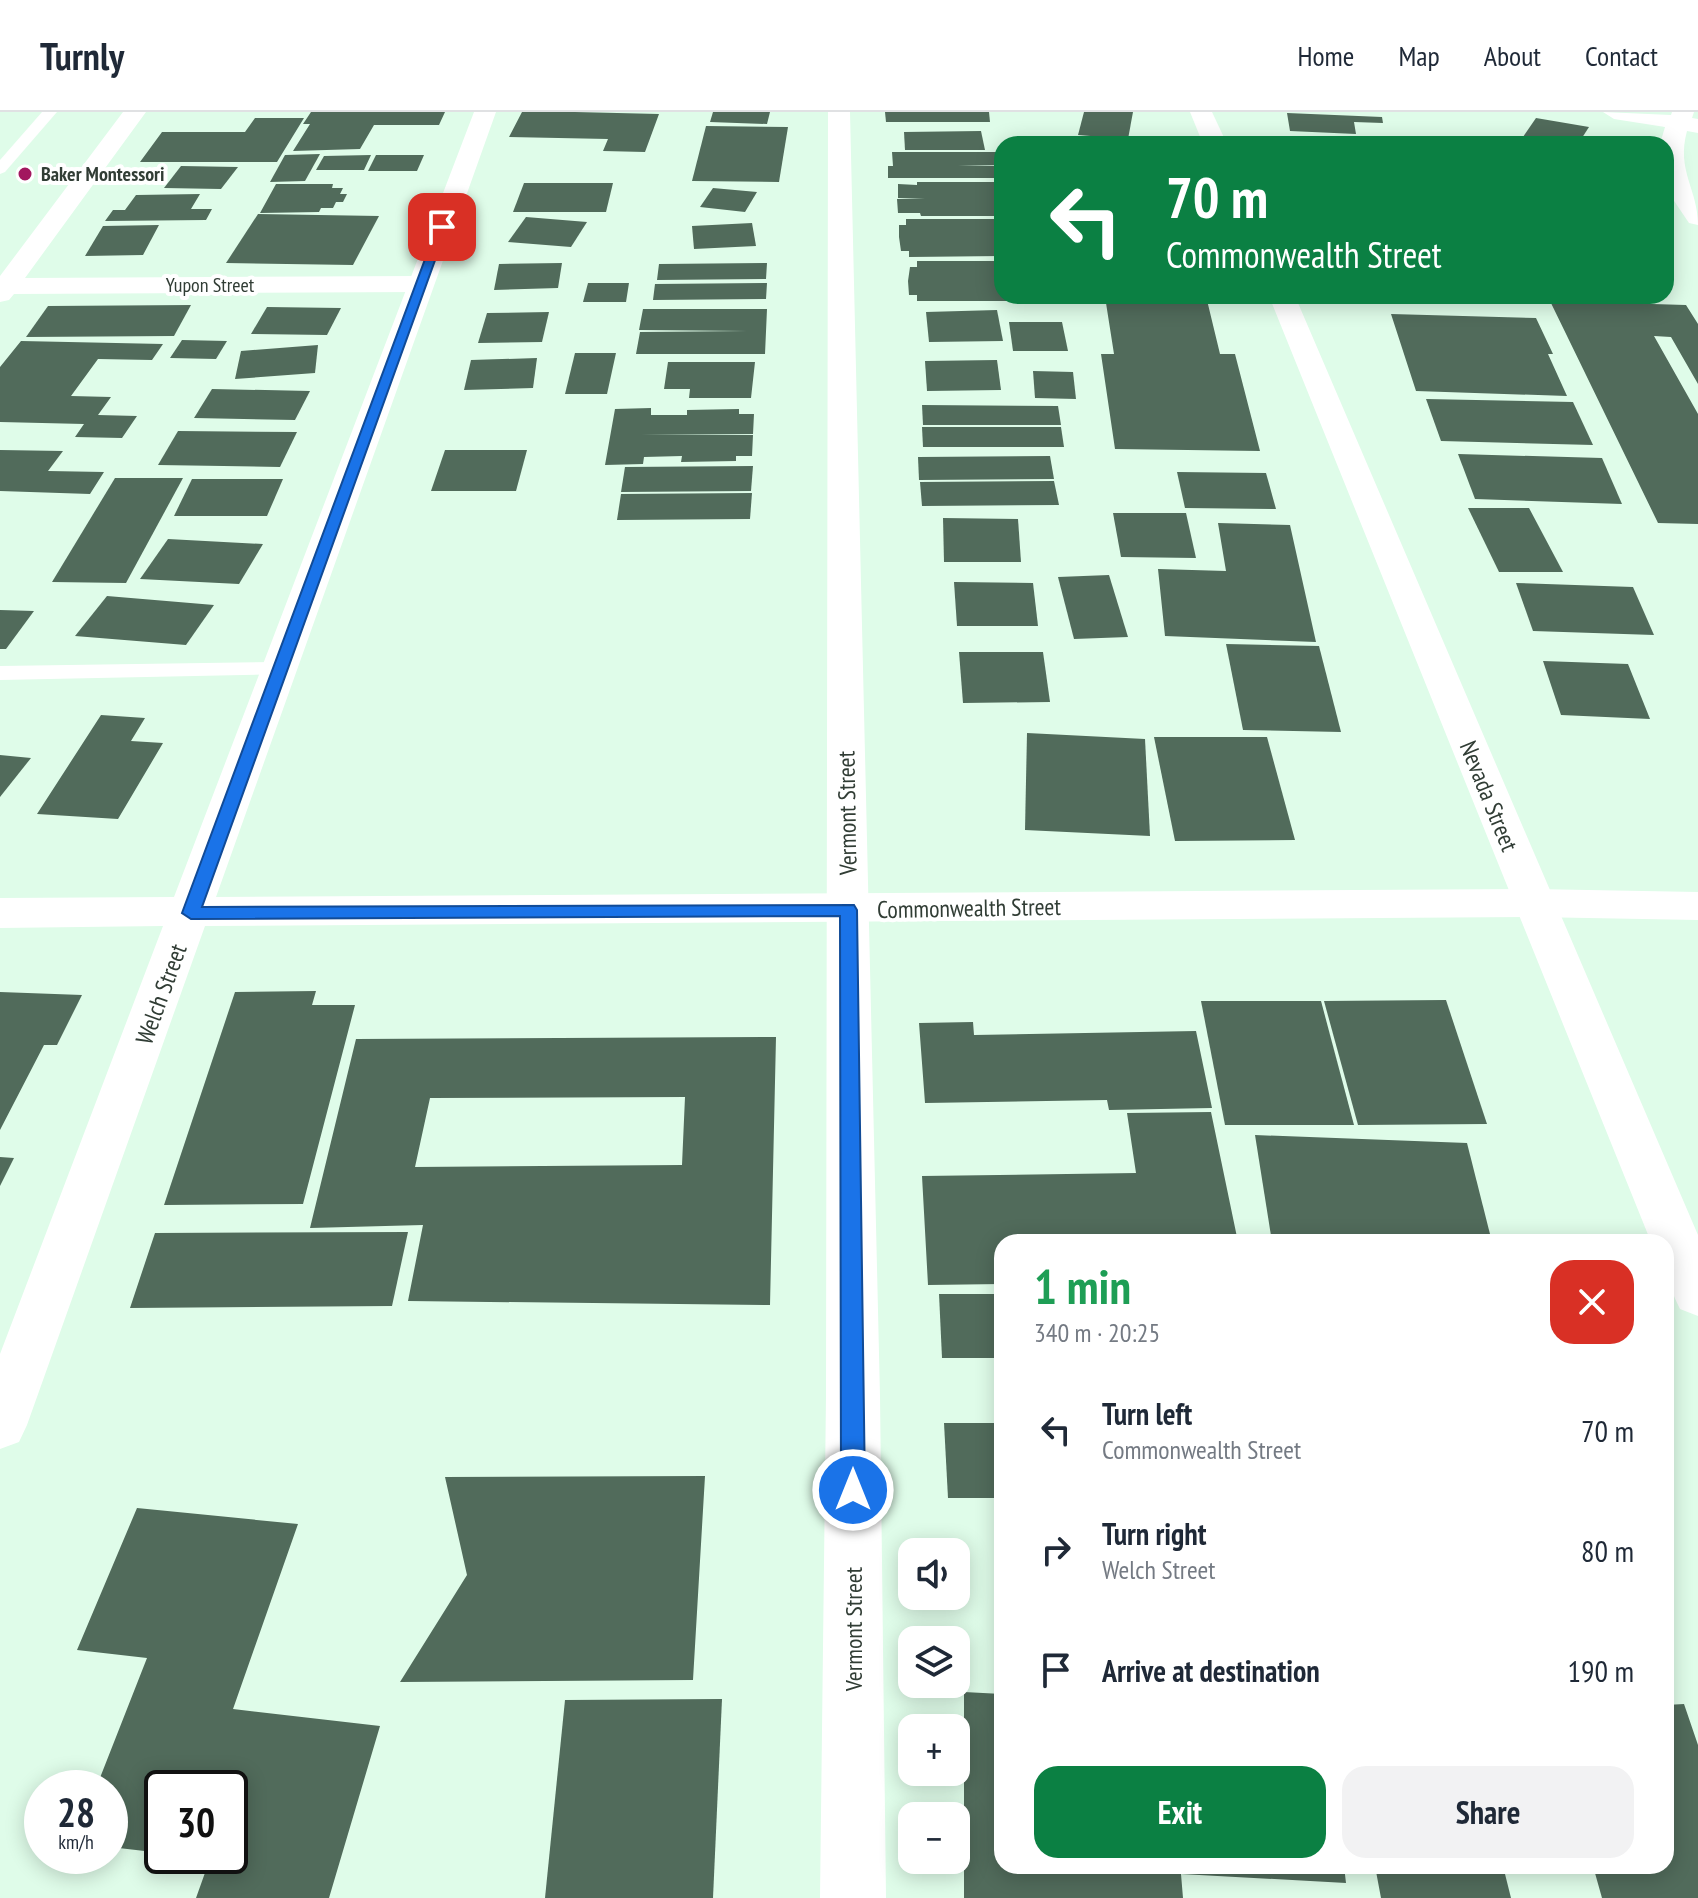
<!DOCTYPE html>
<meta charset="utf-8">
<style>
:root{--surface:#fff;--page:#f2f2f3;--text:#1f2937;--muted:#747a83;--line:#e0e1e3;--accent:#0b8043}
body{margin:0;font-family:"PT Sans Narrow",sans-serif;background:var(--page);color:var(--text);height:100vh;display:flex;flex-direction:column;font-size:30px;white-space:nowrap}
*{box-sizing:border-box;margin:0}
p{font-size:26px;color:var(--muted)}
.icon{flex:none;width:44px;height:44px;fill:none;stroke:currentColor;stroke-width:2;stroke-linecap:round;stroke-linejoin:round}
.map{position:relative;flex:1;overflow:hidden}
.panel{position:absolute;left:994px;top:1122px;width:680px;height:640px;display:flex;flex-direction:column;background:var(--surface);border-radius:24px;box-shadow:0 4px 20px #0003}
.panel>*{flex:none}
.banner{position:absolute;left:994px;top:24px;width:680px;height:168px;border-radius:24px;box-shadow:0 4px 20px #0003;background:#0b8043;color:#fff;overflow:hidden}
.controls{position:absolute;left:898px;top:1426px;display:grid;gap:16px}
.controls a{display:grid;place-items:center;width:72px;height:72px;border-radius:16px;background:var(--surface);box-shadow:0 4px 20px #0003;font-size:40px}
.speed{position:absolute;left:24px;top:1658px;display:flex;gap:16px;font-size:40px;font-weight:700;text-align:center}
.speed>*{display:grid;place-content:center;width:104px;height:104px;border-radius:50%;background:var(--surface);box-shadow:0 4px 20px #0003;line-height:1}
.speed small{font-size:20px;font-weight:400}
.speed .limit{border:4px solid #111;border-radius:12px;background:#fff;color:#111}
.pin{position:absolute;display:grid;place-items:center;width:68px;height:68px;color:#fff;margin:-34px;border-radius:16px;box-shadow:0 4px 12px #0006}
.me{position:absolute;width:88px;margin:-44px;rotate:0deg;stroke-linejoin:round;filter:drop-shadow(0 0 6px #0008)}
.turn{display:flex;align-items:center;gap:28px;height:168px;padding:0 40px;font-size:36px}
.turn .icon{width:104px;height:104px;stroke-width:2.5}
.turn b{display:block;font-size:56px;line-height:68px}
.round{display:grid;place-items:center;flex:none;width:84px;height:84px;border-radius:24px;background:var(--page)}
.summary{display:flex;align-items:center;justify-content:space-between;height:136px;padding:0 40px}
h1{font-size:48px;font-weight:700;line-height:60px;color:#1e9e55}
.cta{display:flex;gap:16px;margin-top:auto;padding:16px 40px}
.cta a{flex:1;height:92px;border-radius:24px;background:var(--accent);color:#fff;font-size:32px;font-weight:700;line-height:92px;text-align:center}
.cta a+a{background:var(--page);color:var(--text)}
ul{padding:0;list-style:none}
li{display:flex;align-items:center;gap:24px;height:120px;padding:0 40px}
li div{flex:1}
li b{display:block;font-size:30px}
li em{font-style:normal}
header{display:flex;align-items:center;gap:48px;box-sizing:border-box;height:112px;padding:0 40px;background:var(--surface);border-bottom:2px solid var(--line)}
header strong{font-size:38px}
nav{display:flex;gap:44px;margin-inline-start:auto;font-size:28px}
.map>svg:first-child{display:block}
</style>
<header>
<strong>Turnly</strong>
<nav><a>Home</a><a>Map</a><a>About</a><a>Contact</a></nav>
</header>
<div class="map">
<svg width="1698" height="1786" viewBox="0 0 1698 1786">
<rect width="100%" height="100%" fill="#dffce9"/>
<!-- building -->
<g fill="#516b5b" fill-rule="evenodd">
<path d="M 311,0 L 445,0 L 439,13 L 374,13 L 360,37 L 293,39 L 310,12 L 303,12 Z"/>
<path d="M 522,0 L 575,0 L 659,2 L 645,40 L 603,39 L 608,27 L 509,25 Z"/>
<path d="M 713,0 L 770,0 L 767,12 L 710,10 Z"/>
<path d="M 885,0 L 989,0 L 990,10 L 886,10 Z"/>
<path d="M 1084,0 L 1133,0 L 1128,27 L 1078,23 Z"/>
<path d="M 1287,1 L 1382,5 L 1383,11 L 1354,10 L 1356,22 L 1290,19 Z"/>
<path d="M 255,6 L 304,6 L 277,50 L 140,50 L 162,20 L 245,20 Z"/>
<path d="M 1536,6 L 1589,15 L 1578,32 L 1523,25 Z"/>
<path d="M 706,14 L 788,15 L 779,70 L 692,69 Z"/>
<path d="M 981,19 L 985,38 L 905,38 L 904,20 Z"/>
<path d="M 1299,26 L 1387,26 L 1391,32 L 1302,32 Z"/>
<path d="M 892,40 L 1002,40 L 1002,53 L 958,54 L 1002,54 L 1002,66 L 888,66 L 888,54 L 893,54 Z"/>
<path d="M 320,42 L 305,69 L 270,70 L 285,43 Z"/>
<path d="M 371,43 L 364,58 L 316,58 L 324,44 Z"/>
<path d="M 376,43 L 424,43 L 417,59 L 368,59 Z"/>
<path d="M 181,54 L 238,55 L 221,77 L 164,76 Z"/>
<path d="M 917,70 L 1002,70 L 1002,104 L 921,104 L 920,101 L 898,101 L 897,87 L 925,87 L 898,86 L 898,72 L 917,73 Z"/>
<path d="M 524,71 L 613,71 L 606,100 L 513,100 Z"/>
<path d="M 276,72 L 333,72 L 332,76 L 343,76 L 340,82 L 347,82 L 343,90 L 336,90 L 333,96 L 321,96 L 319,100 L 260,101 Z"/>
<path d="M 713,76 L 757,80 L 745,100 L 700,95 Z"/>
<path d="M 200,82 L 191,97 L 212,97 L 206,108 L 105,109 L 113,98 L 125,98 L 136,83 Z"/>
<path d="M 258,102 L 379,104 L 353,153 L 226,151 Z"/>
<path d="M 526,105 L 587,110 L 571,135 L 508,130 Z"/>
<path d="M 906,107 L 1002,107 L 1002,144 L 909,145 L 909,139 L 901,139 L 899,125 L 899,113 L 906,113 Z"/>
<path d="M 752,111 L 756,134 L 694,137 L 692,114 Z"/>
<path d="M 159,113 L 143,143 L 85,144 L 103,114 Z"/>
<path d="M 917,149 L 1002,149 L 1002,184 L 1027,184 L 1028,189 L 917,189 L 917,183 L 909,183 L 908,169 L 910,155 L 917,155 Z"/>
<path d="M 562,151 L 558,176 L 494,178 L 499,152 Z"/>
<path d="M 767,151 L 766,167 L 657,168 L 659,152 Z"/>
<path d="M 588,171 L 629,171 L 626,190 L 583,190 Z"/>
<path d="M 767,171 L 766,187 L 653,188 L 655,172 Z"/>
<path d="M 1101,184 L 1206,184 L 1220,242 L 1235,242 L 1260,339 L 1115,337 L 1101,242 L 1114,242 L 1106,191 L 1102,191 Z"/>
<path d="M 1377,184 L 1479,184 L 1481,190 L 1377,187 Z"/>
<path d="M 1550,189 L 1686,193 L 1698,212 L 1698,272 L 1671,225 L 1654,224 L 1698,302 L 1698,412 L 1658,411 Z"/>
<path d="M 191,193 L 174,224 L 26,225 L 48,194 Z"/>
<path d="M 267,195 L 341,196 L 327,223 L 251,222 Z"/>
<path d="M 643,197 L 767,197 L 765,242 L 636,242 L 640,220 L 747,219 L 639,218 Z"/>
<path d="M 997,198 L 1003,229 L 929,230 L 926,200 Z"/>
<path d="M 549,200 L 542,230 L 478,231 L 487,201 Z"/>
<path d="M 1391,202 L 1536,206 L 1553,242 L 1548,242 L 1567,284 L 1416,279 Z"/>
<path d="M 1009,210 L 1062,210 L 1068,239 L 1013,239 Z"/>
<path d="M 182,228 L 227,229 L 216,247 L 170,246 Z"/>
<path d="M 21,229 L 163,232 L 152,248 L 98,247 L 71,284 L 111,285 L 98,303 L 137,304 L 122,326 L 75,325 L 84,312 L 0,310 L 0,255 Z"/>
<path d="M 318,233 L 315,261 L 235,267 L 241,239 Z"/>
<path d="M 575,241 L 616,241 L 607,282 L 565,282 Z"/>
<path d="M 537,246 L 533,276 L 464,278 L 471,248 Z"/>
<path d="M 997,248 L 1001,278 L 927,279 L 925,249 Z"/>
<path d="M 668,250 L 755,250 L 751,286 L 689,286 L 690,277 L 664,277 Z"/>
<path d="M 1033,259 L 1073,260 L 1076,287 L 1035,286 Z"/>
<path d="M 212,277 L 310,279 L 295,308 L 194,306 Z"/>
<path d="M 1426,287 L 1573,290 L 1593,333 L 1441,329 Z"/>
<path d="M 922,293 L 1058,294 L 1061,313 L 923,313 Z"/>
<path d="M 651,296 L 651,303 L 687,303 L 687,298 L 739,297 L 739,302 L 754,302 L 753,322 L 641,323 L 753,323 L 752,344 L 736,344 L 736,349 L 681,350 L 682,344 L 644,345 L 643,352 L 605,353 L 615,297 Z"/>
<path d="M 922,315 L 1061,315 L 1064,335 L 923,335 Z"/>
<path d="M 178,319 L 297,320 L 280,355 L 158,353 Z"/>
<path d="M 0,338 L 63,339 L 48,359 L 104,360 L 90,382 L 0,379 Z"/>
<path d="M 445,338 L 527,338 L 516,379 L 431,379 Z"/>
<path d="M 1458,342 L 1602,346 L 1622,392 L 1475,387 Z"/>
<path d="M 1050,344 L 1054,367 L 919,368 L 918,345 Z"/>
<path d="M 753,354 L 751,379 L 621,380 L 625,355 Z"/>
<path d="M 1177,360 L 1266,361 L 1276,397 L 1185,396 Z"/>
<path d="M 115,366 L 183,366 L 126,471 L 52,470 Z"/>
<path d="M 192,367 L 283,367 L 267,404 L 174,404 Z"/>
<path d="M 1054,369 L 1059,393 L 922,394 L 920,370 Z"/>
<path d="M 752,381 L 750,407 L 617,408 L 621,382 Z"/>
<path d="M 1468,396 L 1529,396 L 1563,460 L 1499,460 Z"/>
<path d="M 1113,401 L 1186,401 L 1196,446 L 1121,445 Z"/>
<path d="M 943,406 L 1018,407 L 1021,450 L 944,450 Z"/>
<path d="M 1218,411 L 1290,413 L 1316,530 L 1165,524 L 1158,457 L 1226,459 Z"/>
<path d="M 168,427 L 263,432 L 239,472 L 140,467 Z"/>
<path d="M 1109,463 L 1128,525 L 1074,527 L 1058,465 Z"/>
<path d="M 954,470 L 1033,471 L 1038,514 L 957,514 Z"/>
<path d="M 1516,471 L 1633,475 L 1654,523 L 1533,519 Z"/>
<path d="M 107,484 L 214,493 L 186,533 L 75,524 Z"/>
<path d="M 0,498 L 34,499 L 6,537 L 0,537 Z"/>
<path d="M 1226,532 L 1319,534 L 1341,620 L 1243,618 Z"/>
<path d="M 959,540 L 1043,540 L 1050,590 L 963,591 Z"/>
<path d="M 1543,549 L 1628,552 L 1650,607 L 1561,603 Z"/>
<path d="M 101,603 L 145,606 L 131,629 L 163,631 L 118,707 L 37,702 Z"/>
<path d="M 1027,621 L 1145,627 L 1150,724 L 1025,718 Z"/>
<path d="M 1154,625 L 1267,625 L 1295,728 L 1175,729 Z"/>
<path d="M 0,643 L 31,646 L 0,685 Z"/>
<path d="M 316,879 L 312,893 L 355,893 L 303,1092 L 164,1093 L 235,880 Z"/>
<path d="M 0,880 L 82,883 L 57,933 L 44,933 L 0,1018 Z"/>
<path d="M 1446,888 L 1487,1012 L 1358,1013 L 1324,889 Z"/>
<path d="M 1201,889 L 1321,889 L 1354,1013 L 1225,1013 Z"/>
<path d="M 973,910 L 974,923 L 1196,919 L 1212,996 L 1109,998 L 1107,988 L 925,991 L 919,911 Z"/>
<path d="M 776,925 L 770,1193 L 408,1189 L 423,1113 L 310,1116 L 356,927 ZM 685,985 L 682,1053 L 415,1055 L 430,986 Z"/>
<path d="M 1211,1000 L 1238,1130 L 1002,1130 L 1002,1172 L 928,1173 L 922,1064 L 1136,1061 L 1127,1001 Z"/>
<path d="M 1255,1023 L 1467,1031 L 1492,1130 L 1272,1130 Z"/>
<path d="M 0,1045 L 14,1046 L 0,1074 Z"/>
<path d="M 408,1120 L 392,1194 L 130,1196 L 155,1121 Z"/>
<path d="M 939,1182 L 1002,1182 L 1002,1246 L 942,1246 Z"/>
<path d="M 944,1311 L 1002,1311 L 1002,1386 L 948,1386 Z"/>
<path d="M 705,1364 L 693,1568 L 400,1570 L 467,1463 L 445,1365 Z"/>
<path d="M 137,1396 L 298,1412 L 233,1597 L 380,1614 L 329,1786 L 196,1786 L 211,1744 L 230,1744 L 230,1676 L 162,1676 L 162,1741 L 110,1735 L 110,1676 L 96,1676 L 147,1546 L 77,1538 Z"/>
<path d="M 964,1580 L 1002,1582 L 1002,1754 L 1344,1754 L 1346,1771 L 1181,1762 L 1183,1786 L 964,1786 Z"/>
<path d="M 722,1587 L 713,1786 L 545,1786 L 565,1588 Z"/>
<path d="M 1684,1592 L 1698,1633 L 1698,1786 L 1602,1786 L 1593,1754 L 1666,1754 L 1666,1593 Z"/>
<path d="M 1375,1754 L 1503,1754 L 1511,1786 L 1381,1786 Z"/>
</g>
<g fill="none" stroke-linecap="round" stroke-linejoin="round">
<!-- lane -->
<g fill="#fff" fill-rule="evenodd">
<path d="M 42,0 L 57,0 L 5,60 L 0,62 L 0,48 Z"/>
<path d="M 280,550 L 288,552 L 291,557 L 288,562 L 0,568 L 0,554 Z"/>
</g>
<!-- street -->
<g fill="#fff" fill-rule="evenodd">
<path d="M 123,0 L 146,0 L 25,166 L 421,164 L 430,166 L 434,172 L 430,178 L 421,180 L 14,182 L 9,188 L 0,190 L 0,164 Z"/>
<path d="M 828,0 L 850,0 L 880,1284 L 886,1786 L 820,1786 L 826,1284 Z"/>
<path d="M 1190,0 L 1212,0 L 1227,32 L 1203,32 Z"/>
<path d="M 1603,0 L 1671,3 L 1672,0 L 1694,0 L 1692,6 L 1698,7 L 1698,21 L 1687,19 C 1676,59 1698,77 1698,113 L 1689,111 L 1666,77 L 1666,32 L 1660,32 L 1665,15 L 1614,7 Z"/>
<path d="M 1269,184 L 1295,184 L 1698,1123 L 1698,1204 L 1680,1197 C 1667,1171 1666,1159 1666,1130 L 1651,1130 Z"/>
</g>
<!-- secondary -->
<path fill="#fff" fill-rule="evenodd" d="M 474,0 L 496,0 L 216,785 L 1533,777 L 1698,780 L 1698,808 L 1533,805 L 205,814 L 27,1313 L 19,1330 L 0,1337 L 0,1242 L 163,814 L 0,816 L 0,786 L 174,785 Z"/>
</g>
<!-- route -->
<path fill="#1a73e8" stroke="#114b97" stroke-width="2" d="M 442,111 L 447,115 L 202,795 L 854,793 L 857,798 L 865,1378 L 861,1386 L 853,1389 L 845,1386 L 841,1378 L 840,804 L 191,807 L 182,801 L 437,115 Z"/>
<!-- markers -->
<circle fill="#a2175f" stroke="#fff" stroke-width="3" cx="25" cy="62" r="8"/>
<g text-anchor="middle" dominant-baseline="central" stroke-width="8" stroke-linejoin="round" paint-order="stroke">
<!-- far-poi labels -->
<g font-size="20" font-weight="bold" fill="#313d35" stroke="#fff" text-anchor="start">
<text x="41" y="62">Baker Montessori</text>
</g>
<!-- far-street labels -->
<g font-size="20" fill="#313d35" stroke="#fff">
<text x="210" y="173">Yupon Street</text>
</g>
<!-- street labels -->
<g font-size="24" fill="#313d35" stroke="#fff">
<text transform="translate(1489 684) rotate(68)">Nevada Street</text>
<text transform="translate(847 701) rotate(-91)">Vermont Street</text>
<text transform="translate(969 796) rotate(-1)">Commonwealth Street</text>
<text transform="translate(161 882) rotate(-70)">Welch Street</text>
<text transform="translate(853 1517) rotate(-90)">Vermont Street</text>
</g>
</g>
</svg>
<div class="controls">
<a><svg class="icon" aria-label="sound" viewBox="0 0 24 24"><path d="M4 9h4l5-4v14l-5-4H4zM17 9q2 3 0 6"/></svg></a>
<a><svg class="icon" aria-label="layers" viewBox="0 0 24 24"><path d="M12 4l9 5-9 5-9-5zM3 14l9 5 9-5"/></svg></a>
<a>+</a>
<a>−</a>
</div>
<div class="speed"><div>28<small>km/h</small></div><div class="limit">30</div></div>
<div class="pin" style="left:442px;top:115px;background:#d93025"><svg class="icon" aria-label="arrive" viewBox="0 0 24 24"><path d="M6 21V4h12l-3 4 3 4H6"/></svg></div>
<svg class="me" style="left:853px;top:1378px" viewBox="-20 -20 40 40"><circle r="17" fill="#1a73e8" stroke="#fff" stroke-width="3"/><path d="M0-11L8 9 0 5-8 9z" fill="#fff"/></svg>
<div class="banner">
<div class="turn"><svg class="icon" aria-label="left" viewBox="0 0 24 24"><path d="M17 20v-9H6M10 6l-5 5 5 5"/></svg><div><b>70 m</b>Commonwealth Street</div></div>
</div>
<section class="panel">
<div class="summary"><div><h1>1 min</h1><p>340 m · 20:25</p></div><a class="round" style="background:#d93025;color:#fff"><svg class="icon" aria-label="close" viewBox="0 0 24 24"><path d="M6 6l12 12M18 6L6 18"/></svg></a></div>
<ul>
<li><svg class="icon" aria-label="left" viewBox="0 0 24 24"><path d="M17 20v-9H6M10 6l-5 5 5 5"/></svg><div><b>Turn left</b><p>Commonwealth Street</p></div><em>70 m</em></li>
<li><svg class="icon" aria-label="right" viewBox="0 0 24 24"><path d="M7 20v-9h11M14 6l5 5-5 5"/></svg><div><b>Turn right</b><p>Welch Street</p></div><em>80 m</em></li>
<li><svg class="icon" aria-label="arrive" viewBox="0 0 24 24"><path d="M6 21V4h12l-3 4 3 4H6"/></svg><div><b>Arrive at destination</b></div><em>190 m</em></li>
</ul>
<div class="cta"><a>Exit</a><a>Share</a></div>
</section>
</div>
